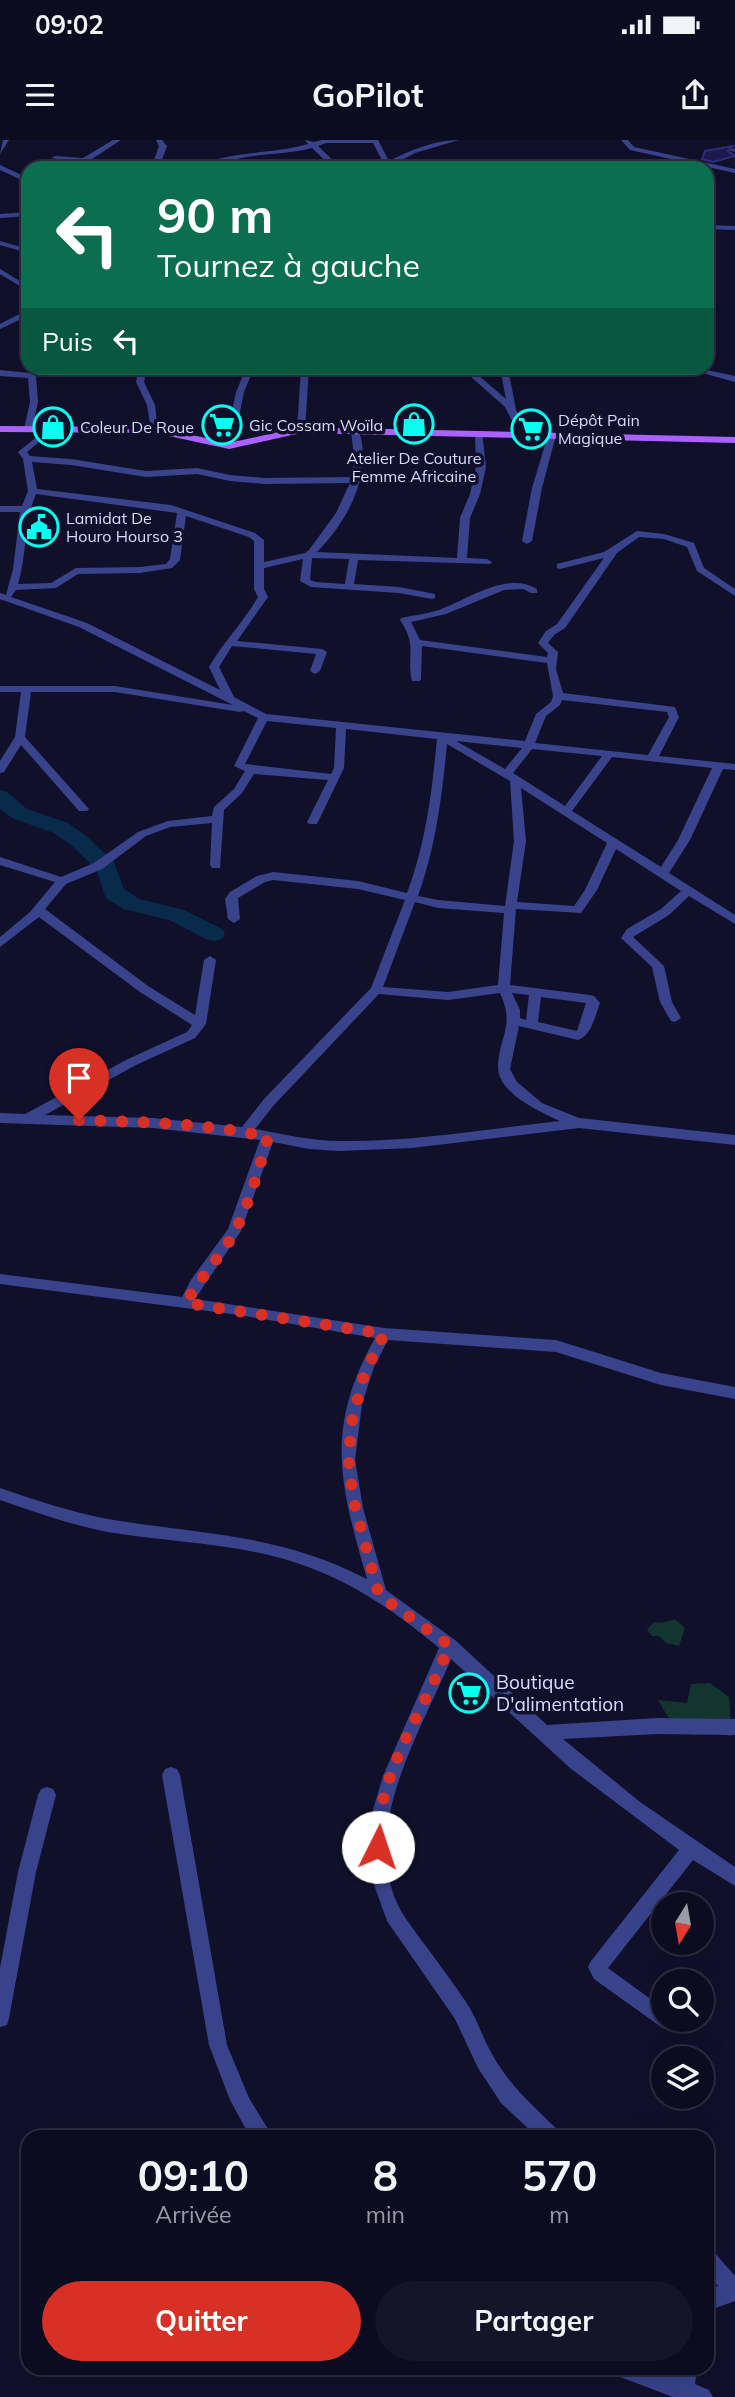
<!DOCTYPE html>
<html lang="fr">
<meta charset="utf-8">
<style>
:root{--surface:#0c0c20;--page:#151529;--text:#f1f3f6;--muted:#9a9ba5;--line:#2c2c3e;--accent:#d93025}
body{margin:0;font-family:Mulish,sans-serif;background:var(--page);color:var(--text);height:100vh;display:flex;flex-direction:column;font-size:26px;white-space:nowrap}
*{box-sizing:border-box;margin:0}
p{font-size:23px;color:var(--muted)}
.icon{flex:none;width:38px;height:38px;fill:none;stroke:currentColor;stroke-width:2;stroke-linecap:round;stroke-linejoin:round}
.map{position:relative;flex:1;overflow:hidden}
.sheet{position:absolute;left:21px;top:1990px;width:693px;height:245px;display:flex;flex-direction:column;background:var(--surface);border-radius:21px;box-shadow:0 7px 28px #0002,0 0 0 2px var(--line)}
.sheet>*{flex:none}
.hud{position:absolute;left:21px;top:21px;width:693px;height:214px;border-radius:21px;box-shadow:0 7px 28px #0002,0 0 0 2px var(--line);background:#0b6e4f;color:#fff;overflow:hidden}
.needle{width:46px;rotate:191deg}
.fabs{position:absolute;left:651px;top:1752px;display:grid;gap:14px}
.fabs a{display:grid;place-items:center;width:63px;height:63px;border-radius:50%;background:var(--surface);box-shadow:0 7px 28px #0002,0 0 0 2px var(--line);font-size:35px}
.pin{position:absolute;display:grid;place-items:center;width:60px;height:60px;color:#fff;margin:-72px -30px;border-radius:50% 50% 50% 0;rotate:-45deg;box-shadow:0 0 7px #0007}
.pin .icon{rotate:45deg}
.me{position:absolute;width:77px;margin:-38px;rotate:4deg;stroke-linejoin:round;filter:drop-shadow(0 0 5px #0008)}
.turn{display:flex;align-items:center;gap:24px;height:147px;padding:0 21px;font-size:32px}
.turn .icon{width:91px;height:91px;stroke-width:2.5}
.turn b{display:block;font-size:49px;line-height:60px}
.then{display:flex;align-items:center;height:66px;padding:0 21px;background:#0003;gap:14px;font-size:26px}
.eta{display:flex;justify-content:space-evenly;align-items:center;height:119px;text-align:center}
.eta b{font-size:42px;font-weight:700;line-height:49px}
.cta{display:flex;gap:14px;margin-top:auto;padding:14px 21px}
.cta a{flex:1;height:80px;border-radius:42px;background:var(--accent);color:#fff;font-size:28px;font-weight:700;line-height:80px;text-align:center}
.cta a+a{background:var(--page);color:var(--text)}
.status{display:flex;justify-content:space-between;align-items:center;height:49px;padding:0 35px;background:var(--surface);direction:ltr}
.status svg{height:19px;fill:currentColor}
header{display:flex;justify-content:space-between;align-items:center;height:91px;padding:0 21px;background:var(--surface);font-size:32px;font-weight:700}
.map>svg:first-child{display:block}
</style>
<div class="status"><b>09:02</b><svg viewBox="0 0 49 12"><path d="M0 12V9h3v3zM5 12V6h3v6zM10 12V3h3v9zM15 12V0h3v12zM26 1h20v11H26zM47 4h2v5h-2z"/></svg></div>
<header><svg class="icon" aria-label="menu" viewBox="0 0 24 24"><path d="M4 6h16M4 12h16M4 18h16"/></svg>GoPilot<svg class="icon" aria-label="share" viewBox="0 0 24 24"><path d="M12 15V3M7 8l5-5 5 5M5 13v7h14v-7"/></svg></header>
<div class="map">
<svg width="735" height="2257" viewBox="0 0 735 2257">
<rect width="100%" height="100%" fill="#10102b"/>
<!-- green -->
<g fill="#12352f">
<path d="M 675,1479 L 685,1488 L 679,1506 L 666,1503 L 659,1496 L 652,1496 L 647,1490 L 654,1482 L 662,1483 Z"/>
<path d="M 710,1543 L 729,1557 L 732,1596 L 712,1593 L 692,1595 L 668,1577 L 658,1560 L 687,1563 L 691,1544 Z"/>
</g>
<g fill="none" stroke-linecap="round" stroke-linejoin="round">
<!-- river -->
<path fill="#082b4b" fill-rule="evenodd" d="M 0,650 L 7,652 L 27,669 L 68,683 L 85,695 L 114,722 L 124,749 L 139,759 L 184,770 L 222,789 L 225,794 L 222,799 L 214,801 L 206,799 L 169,780 L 124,769 L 106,758 L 96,729 L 70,704 L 54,693 L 12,678 L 0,669 Z"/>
</g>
<!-- building -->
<path fill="#1d1b4d" stroke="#2f2c7a" stroke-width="2" d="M 733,6 L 728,11 L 735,16 L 713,22 L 702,19 L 705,11 Z"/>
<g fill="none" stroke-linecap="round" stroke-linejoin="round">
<!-- minor -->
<g fill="#39438c" fill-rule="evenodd">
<path d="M 3,0 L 9,0 L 0,14 Z"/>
<path d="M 113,0 L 121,0 L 92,19 L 152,26 L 159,6 L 156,0 L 162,0 L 167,6 L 159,28 L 83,23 L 51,18 L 55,16 L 83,18 Z"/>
<path d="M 305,0 L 314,2 L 322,0 L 378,0 L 389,21 C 411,10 435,0 459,0 L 415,13 L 387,28 L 377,28 L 384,24 L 373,3 L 326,3 L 318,6 L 341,28 L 333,28 L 312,8 C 290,14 269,13 247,17 C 229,20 212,28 193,28 C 228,10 271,15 308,4 Z"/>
<path d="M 621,0 L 628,0 L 634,7 L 735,29 L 735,33 L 630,10 Z"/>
<path d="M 734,8 L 735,12 L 732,11 L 730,10 Z"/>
<path d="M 0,25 L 28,38 L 28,43 L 0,30 Z"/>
<path d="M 28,72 L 28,76 L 0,78 L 0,74 Z"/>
<path d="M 707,85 L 735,86 L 735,90 L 707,89 Z"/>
<path d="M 0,101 L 28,109 L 28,113 L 0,105 Z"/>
<path d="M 0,129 L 28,146 L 28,151 L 0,134 Z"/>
<path d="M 25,171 L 28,171 L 28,176 L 0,189 L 0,184 Z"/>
<path d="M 33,228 L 41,228 L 36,236 L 38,262 L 32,289 L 28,292 L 24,289 L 30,262 L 28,238 L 0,236 L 0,230 L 30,233 Z"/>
<path d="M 139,228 L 147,228 L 144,242 L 155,265 L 158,292 L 151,290 L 147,265 L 136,242 Z"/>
<path d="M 246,228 L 254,228 L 244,252 L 233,306 L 229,309 L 225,306 L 236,252 Z"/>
<path d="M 301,228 L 309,228 L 305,290 L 301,293 L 297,290 Z"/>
<path d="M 461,228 L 470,228 L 506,259 L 500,228 L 508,228 L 516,270 L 524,283 L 526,296 L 520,296 L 505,267 Z"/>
<path d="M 544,228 L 564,228 L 583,232 L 579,235 Z"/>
<path d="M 684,228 L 697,228 L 735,236 L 735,242 Z"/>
<path d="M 49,287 L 53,290 L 27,312 L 30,316 L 71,319 L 146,331 L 197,328 L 230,335 L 264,338 L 352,337 L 354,318 L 351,290 L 358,288 C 374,332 348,381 317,412 L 457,418 L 460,378 L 470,354 L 476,327 L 475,293 L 482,291 L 486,327 L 480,354 L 470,378 L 467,418 L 487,419 L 492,422 L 490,424 L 358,420 L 354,444 L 399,447 L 435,454 L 435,458 L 432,459 L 399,453 L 311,447 L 300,441 L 303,419 L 264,428 L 264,449 L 268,457 L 237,501 L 322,509 L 327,512 L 320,531 L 315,534 L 310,531 L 316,514 L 232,506 L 219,527 L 234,557 L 266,574 L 525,601 L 536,574 L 551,562 L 553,556 L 547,523 L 422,506 L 421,539 L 420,541 L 412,541 C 406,516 418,506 400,480 L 401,478 C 414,475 427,474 439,470 C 469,459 506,431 537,449 L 537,453 L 531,453 L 523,449 L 504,450 L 446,474 L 411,482 L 420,500 L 547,517 L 548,513 L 538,503 L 546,491 L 557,484 L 604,418 L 560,429 L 557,428 L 557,424 L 604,412 L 637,391 L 664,394 L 694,403 L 704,428 L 735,449 L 735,456 L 697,431 L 687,407 L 664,399 L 639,397 L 617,413 L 565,488 L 554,495 L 548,503 L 558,512 L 556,529 L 563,553 L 675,567 L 679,577 L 659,616 L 735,624 L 735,630 L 723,629 L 690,700 L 669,733 L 735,775 L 735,784 L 689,756 L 669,775 L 633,797 L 664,826 L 672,862 L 681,878 L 675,882 L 671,881 L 660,862 L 652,827 L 621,798 L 627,789 L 661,769 L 681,751 L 616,709 L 597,750 L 581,773 L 516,769 L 510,845 L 590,855 L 594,856 L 600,863 C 595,876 592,895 578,900 L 519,886 L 510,929 L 517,942 L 542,963 L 579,978 L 735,995 L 735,1005 L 579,988 L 412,1008 L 339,1011 L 309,1009 L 273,1002 L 241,1091 L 195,1159 L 384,1188 L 556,1200 L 661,1233 L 735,1247 L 735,1259 L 661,1245 L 556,1212 L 388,1200 L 374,1227 L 362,1264 L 355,1320 L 363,1368 L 386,1450 L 455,1500 L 547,1585 L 657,1578 L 735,1579 L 735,1595 L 657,1594 L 563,1599 L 640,1662 L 735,1727 L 735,1746 L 693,1720 L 608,1828 L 663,1868 L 663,1880 L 673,1880 L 671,1887 L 664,1889 L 594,1839 L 588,1827 L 591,1821 L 679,1710 L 570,1628 L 451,1519 C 421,1592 357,1690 401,1771 C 406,1780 413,1788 419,1797 C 435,1818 451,1840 466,1862 C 477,1878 482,1897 492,1914 C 509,1945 533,1966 558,1990 L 561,1997 L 537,1997 L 501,1963 L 478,1928 L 455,1879 L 387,1781 L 372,1739 L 369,1704 L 373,1670 L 383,1636 L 439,1508 C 400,1475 357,1445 308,1427 C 245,1403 174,1403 108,1392 C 71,1385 35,1372 0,1360 L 0,1348 C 35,1360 71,1372 108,1379 C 203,1395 278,1393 367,1439 C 340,1344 324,1290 375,1198 L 239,1175 L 0,1144 L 0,1134 L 182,1157 L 191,1140 L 228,1089 L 260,1000 L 153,988 L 0,983 L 0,973 L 25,974 L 128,919 L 187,892 L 192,885 L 140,852 L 39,777 L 0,807 L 0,797 L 30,772 L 55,742 L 0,725 L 0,717 L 61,737 L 94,723 L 138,692 L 168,681 L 212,676 L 214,667 L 234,649 L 245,631 L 234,626 L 258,578 L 244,571 L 240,572 L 115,552 L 31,552 L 25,597 L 89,669 L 87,671 L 79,671 L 21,605 L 4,632 L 0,633 L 0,621 L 15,597 L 21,552 L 0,552 L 0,546 L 115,546 L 233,565 L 79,487 L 0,459 L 0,453 L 6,455 L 13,429 L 20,372 L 0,372 L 0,366 L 22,366 L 28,351 L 23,319 L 18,312 ZM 32,322 L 71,325 L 146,337 L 197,334 L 230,341 L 264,344 L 350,343 L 336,373 L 309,410 L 305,413 L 264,422 L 264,400 L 255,393 L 171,365 L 37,349 ZM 36,354 L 177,373 L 170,419 L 166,424 L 140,427 L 76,428 L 51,443 L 18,444 C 27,414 24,382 36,354 ZM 186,376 L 249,397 L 254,401 L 254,449 L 258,457 C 243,483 223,502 209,527 L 220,550 L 87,483 L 11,457 L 16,450 L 56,448 L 78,434 L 140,433 L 172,428 L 180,420 ZM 312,418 L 349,419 L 345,444 L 316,442 L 310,440 ZM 562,560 L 667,572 L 669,577 L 648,615 L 535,603 L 546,576 L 560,565 ZM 267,581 L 336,588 L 334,628 L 331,634 L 245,624 ZM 346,589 L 437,599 C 432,651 426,703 407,753 L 358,741 L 273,732 L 257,736 L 230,752 L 225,759 L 228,779 L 234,783 L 240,779 L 238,758 L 265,742 L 273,740 L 358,749 L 405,760 L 371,848 L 264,959 L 242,987 L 153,978 L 45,975 L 136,925 L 195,898 L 206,884 L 216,820 L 210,816 L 204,820 L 195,875 L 148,846 L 45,769 L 66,744 L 102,729 L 146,696 L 170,687 L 212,683 L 210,725 L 212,728 L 220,728 L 224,670 L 242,653 L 254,634 L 328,640 L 307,682 L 309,684 L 317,684 L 344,628 ZM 456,601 L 522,608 L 505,629 ZM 447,604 L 510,641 L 514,701 L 505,766 L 438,760 L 418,756 C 436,706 442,656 447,604 ZM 532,609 L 602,616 L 565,666 L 513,633 ZM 612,617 L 712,628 L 678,700 L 661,727 L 572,671 ZM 521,648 L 607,703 L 585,750 L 574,766 L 517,762 L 526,701 ZM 415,762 L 438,768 L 504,773 L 498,845 L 448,852 L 383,847 ZM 500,853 C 515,886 500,894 498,926 C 497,953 540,972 560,981 C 487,989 413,1002 340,1001 C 311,1001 283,994 255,989 L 274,965 L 379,854 L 448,860 ZM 512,853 L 529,855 L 526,880 L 520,878 L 520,870 ZM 541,857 L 586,863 L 577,891 L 538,882 Z"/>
<path d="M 552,292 L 556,295 L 542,348 L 532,401 L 527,404 L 522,401 L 532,348 L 548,295 Z"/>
<path d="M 171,1627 L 177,1629 L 180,1635 L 227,1905 L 249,1958 L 273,1997 L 251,1997 L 248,1993 L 230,1960 L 209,1905 L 162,1635 L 165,1629 Z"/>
<path d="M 47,1647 L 53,1649 L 56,1655 L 36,1732 L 9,1878 L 7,1885 L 0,1887 L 0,1828 L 18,1732 L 38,1655 L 41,1649 Z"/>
<path d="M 707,2109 L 714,2112 L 735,2136 L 735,2161 L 707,2171 L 707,2151 L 718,2146 L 707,2134 Z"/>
<path d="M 612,2228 L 650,2228 L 675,2237 L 677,2228 L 697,2228 L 695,2244 L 709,2250 L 713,2257 L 673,2257 L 615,2235 Z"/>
</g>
<!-- major -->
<path fill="#ab61ff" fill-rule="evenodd" d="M 0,286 L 155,287 L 229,303 L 301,287 L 735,297 L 735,303 L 301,293 L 229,309 L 155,293 L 0,292 Z"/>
</g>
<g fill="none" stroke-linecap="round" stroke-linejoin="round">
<!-- route -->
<path stroke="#d93025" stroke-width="12" stroke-dasharray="0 21.6" d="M 79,980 C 141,982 206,983 268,997 C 258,1031 248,1070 230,1100 C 216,1122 198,1140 186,1163 L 384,1194 L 364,1235 L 351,1285 L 349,1324 L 353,1359 L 379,1455 L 449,1505 C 425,1572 376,1633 378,1707"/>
</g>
<!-- icons -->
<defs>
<g id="shop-ring" transform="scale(2.0125)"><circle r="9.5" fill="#10102b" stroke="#06fff1" stroke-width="1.5"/><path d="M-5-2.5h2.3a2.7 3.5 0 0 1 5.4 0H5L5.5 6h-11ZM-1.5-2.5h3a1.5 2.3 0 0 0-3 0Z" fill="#06fff1"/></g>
<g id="supermarket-ring" transform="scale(2.0125)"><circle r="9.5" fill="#10102b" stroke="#06fff1" stroke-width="1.5"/><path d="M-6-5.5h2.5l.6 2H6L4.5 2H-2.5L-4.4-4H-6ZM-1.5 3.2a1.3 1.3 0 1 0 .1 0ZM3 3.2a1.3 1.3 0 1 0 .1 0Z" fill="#06fff1"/></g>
<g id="civic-ring" transform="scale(2.0125)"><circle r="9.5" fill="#10102b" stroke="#06fff1" stroke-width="1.5"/><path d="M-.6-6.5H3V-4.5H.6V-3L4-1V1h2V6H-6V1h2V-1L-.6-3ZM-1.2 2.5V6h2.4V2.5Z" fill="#06fff1"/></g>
</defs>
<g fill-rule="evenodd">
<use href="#shop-ring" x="414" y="284"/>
<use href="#supermarket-ring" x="222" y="285"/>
<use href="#shop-ring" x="53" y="287"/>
<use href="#supermarket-ring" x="531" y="289"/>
<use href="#civic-ring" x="39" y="387"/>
<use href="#supermarket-ring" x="469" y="1553"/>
</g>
<g text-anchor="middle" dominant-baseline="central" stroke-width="7" stroke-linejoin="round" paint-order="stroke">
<!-- far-poi labels -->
<g font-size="16" fill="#dadbff" stroke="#10102b" text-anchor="start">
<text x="558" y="280">Dépôt Pain<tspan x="558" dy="18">Magique</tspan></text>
<text x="249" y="285">Gic Cossam Woïla</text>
<text x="80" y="287">Coleur De Roue</text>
<text x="414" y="318" text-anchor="middle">Atelier De Couture<tspan x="414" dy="18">Femme Africaine</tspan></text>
<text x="66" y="378">Lamidat De<tspan x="66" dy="18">Houro Hourso 3</tspan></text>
</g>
<!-- poi labels -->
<g font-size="19" fill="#dadbff" stroke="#10102b" text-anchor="start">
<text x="496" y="1542">Boutique<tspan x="496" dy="22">D'alimentation</tspan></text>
</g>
</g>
</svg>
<div class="fabs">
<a><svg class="needle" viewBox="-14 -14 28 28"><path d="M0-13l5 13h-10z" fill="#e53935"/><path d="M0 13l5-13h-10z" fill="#9a9ba5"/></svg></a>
<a><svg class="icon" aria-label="search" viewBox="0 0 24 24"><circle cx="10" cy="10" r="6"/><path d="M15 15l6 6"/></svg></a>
<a><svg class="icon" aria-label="layers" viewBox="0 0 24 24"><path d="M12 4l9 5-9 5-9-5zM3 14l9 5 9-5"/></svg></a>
</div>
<div class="pin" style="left:79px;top:980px;background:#d93025"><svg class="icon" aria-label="arrive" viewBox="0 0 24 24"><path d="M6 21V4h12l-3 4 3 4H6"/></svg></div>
<svg class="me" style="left:378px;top:1707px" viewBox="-20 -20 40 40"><circle r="19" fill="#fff"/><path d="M0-13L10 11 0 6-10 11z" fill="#d93025"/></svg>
<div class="hud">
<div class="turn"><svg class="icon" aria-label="left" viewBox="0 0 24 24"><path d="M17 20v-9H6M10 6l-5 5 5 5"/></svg><div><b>90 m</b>Tournez à gauche</div></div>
<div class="then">Puis<svg class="icon" aria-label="left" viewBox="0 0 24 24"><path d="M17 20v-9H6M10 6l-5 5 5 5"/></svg></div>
</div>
<section class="sheet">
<div class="eta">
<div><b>09:10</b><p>Arrivée</p></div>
<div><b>8</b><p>min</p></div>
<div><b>570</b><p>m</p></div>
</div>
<div class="cta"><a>Quitter</a><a>Partager</a></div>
</section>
</div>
